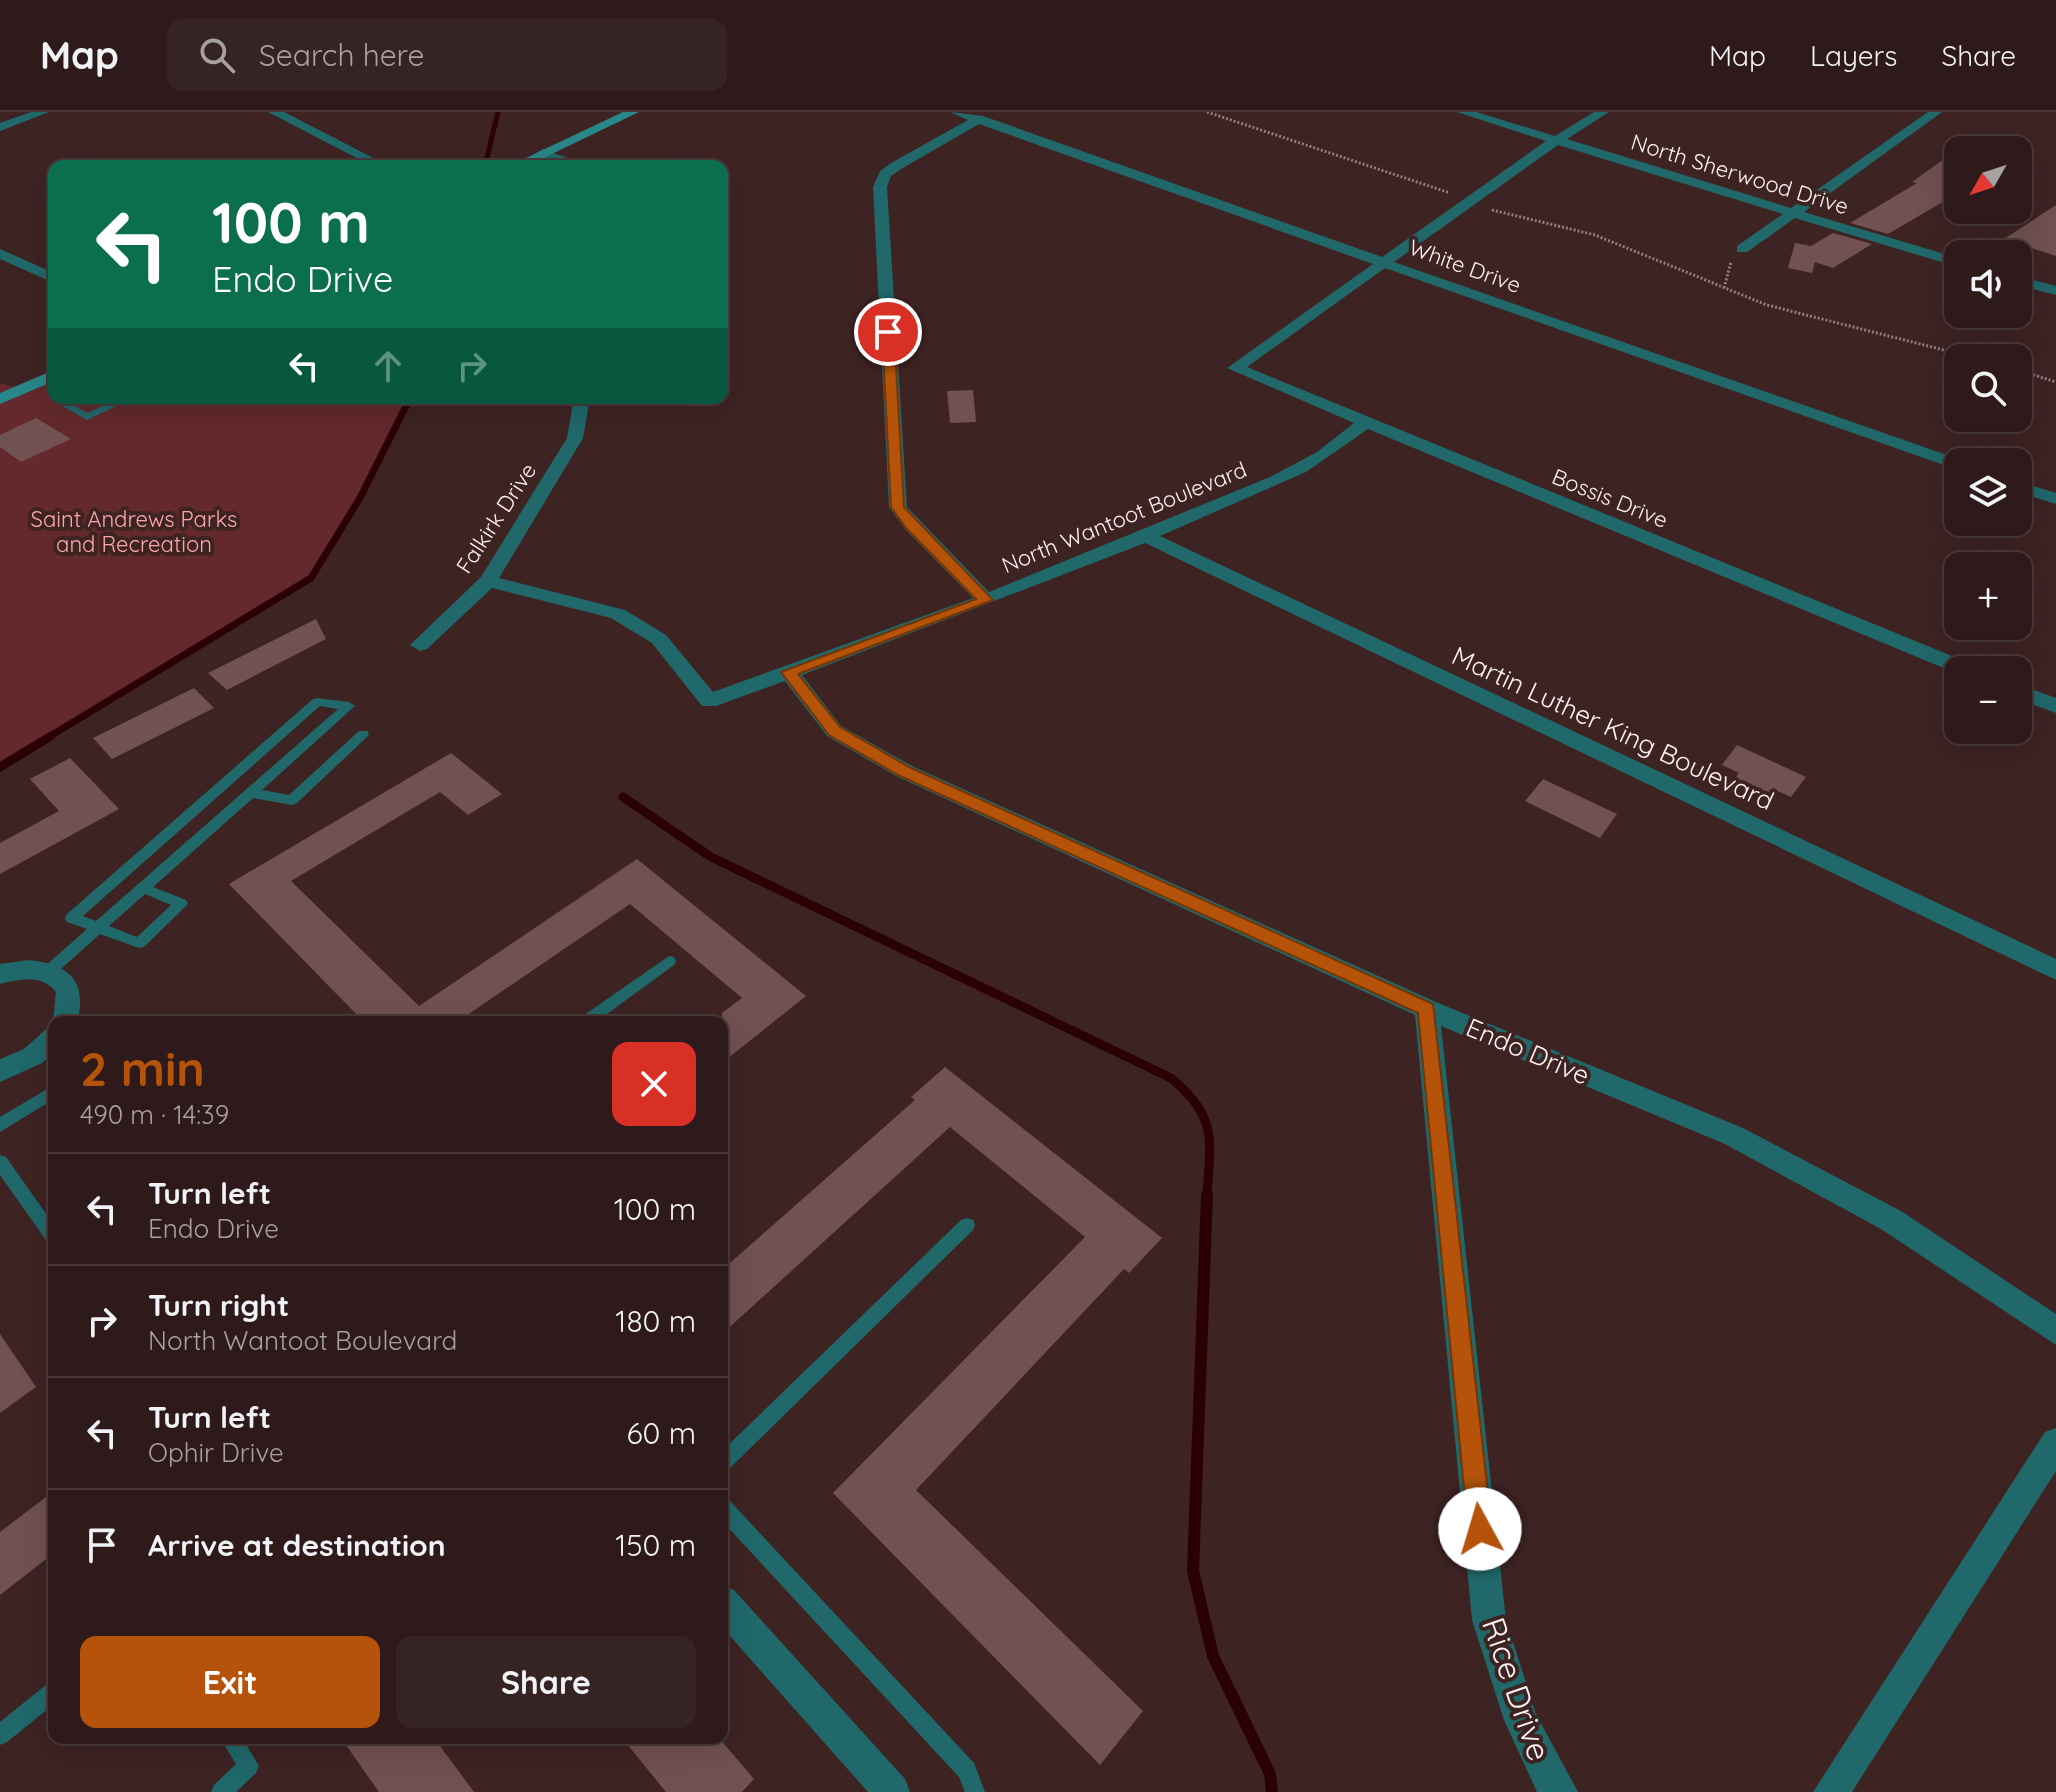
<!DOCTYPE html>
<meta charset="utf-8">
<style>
:root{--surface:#2e1a1a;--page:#362323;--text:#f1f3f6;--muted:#a7a1a2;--line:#493839;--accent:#b45309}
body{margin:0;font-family:Quicksand,sans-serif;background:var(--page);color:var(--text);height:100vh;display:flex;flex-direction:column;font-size:30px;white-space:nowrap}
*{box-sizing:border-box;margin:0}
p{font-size:26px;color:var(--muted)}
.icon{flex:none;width:44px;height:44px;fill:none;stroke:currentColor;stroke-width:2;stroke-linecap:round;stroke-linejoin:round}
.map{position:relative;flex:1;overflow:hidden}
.panel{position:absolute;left:48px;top:904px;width:680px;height:728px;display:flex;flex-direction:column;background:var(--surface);border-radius:16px;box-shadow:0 8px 32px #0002,0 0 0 2px var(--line)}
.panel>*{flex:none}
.banner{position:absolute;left:48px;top:48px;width:680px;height:244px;border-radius:16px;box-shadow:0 8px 32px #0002,0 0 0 2px var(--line);background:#0b6e4f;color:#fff;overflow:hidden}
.needle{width:52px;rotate:231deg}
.fabs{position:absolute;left:1944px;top:24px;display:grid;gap:16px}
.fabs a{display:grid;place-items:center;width:88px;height:88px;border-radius:16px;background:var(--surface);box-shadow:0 8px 32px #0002,0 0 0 2px var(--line);font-size:40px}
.pin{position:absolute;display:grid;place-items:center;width:68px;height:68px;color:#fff;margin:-34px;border:4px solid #fff;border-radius:50%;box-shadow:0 2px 8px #0007}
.me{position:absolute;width:88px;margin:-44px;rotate:354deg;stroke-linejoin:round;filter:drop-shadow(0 0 6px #0008)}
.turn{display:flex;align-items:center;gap:28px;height:168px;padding:0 32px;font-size:36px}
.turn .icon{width:104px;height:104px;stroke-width:2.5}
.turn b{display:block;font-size:56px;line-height:68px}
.lanes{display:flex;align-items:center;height:76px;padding:0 32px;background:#0003;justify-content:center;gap:40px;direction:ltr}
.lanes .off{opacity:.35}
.round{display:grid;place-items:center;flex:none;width:84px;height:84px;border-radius:16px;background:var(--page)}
.summary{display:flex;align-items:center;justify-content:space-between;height:136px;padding:0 32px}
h1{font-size:48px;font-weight:800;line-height:60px;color:var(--accent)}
.primary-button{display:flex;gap:16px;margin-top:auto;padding:16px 32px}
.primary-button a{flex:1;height:92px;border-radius:16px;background:var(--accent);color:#fff;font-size:32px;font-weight:800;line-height:92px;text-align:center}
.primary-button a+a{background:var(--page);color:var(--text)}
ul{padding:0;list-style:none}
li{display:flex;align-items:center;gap:24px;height:112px;padding:0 32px;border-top:2px solid var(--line)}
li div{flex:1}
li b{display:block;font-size:30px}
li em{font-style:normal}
header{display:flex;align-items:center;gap:48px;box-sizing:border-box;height:112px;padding:0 40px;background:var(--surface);border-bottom:2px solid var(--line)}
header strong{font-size:38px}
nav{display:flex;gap:44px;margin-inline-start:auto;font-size:28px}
.search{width:560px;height:72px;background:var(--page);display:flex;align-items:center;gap:20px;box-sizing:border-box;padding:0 28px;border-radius:16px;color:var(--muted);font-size:30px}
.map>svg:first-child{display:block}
</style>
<header>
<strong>Map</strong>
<div class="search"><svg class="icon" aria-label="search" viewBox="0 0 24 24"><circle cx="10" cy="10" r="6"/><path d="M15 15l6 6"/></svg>Search here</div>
<nav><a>Map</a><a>Layers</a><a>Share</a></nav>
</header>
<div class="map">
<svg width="2056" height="1680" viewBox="0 0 2056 1680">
<rect width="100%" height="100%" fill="#3e2323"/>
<!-- green -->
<path fill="#63292c" d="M 54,263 L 54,286 L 410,286 L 360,386 L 311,466 L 263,499 L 0,650 L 0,271 L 22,277 Z"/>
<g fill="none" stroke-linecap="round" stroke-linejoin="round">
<!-- stream-far3 -->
<path stroke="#2a0004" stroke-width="5" d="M 485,54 L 498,0"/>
<!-- stream-far2 -->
<path stroke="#2a0004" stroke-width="7" d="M 47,626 L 311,466 L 360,386 L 410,286"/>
<!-- stream-far1 -->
<g stroke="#2a0004" stroke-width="9">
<path d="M 0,655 L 51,624"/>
<path d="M 623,685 L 711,745 L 1171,966 C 1219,1006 1210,1028 1207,1085"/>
</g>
<!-- stream -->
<path stroke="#2a0004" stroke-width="12" d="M 1207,1083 L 1193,1459 L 1213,1544 L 1270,1662 L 1272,1680"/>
</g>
<!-- building -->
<g fill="#715151">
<path d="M 1958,37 L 1958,81 L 1888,122 L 1850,111 L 1917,71 L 1912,70 Z"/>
<path d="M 2056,93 L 2056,144 L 2004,127 Z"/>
<path d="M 1833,121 L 1872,132 L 1833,156 L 1815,150 L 1812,161 L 1788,156 L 1795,131 L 1811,134 Z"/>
<path d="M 973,278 L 976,310 L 950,311 L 947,279 Z"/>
<path d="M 36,306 L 71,327 L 21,350 L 0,335 L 0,323 Z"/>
<path d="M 316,507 L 326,527 L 227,578 L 208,561 Z"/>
<path d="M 194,576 L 214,596 L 112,647 L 93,626 Z"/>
<path d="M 1737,633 L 1806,665 L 1791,685 L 1775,678 L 1771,683 L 1735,666 L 1739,661 L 1722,653 Z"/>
<path d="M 451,641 L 502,682 L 468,703 L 440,680 L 291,769 L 419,894 L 637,747 L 806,884 L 722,951 L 722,901 L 742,886 L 630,792 L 457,910 L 364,910 L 229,772 Z"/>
<path d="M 70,646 L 119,697 L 0,762 L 0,731 L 59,699 L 30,667 Z"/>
<path d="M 1543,667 L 1617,702 L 1600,726 L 1525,689 Z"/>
<path d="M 945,955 L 1162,1126 L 1129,1161 L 1124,1157 L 916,1378 L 1143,1599 L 1100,1653 L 833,1381 L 1085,1125 L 950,1015 L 722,1222 L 722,1158 L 915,988 L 911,985 Z"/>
<path d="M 0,1222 L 36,1275 L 0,1301 Z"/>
<path d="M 54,1379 L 54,1441 L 0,1483 L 0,1420 Z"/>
<path d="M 341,1626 L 434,1626 L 474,1680 L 379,1680 Z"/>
<path d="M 622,1626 L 719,1626 L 754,1667 L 742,1680 L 666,1680 Z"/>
</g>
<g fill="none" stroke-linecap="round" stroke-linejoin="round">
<!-- path -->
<g stroke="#927e7e" stroke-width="3" stroke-dasharray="2 2" stroke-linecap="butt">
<path d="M 1207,0 L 1450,81"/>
<path d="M 1492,98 L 1595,123 L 1767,193 L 1975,246"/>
<path d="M 1724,176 L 1731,150"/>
<path d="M 2018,258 L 2056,270"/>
</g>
<!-- lane -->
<g fill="#20686a" fill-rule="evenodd">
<path d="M 63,286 L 76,286 L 69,290 L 87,301 L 120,286 L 133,286 L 87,308 L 59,292 L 59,288 Z"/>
<path d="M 317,586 L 349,590 L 355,594 L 262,678 L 289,683 L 359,619 L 367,619 L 369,622 L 367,625 L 297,691 L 292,693 L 253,686 L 153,775 L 186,788 L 188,792 L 144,835 L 139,836 L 100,822 L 53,864 L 43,864 L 41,860 L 43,856 L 87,817 L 67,810 L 65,806 L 67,802 L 313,587 ZM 320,594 L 338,597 L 96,809 L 83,804 ZM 145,782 L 171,793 L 137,825 L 109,814 Z"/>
<path d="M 669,844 L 674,845 L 676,849 L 674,853 L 596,910 L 578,910 L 580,906 Z"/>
<path d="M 54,973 L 54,987 L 0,1020 L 0,1005 Z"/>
<path d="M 0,1043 L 6,1045 L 54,1113 L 54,1133 L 48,1131 L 0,1063 Z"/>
<path d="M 967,1106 L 973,1108 L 975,1113 L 973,1118 L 728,1358 L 722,1361 L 722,1339 L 961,1108 Z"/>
<path d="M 722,1386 L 729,1388 L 974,1651 L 985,1680 L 965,1680 L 959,1665 L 722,1409 Z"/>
<path d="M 54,1569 L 54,1592 L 7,1630 L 0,1633 L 0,1610 L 47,1572 Z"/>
<path d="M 220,1626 L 242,1626 L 259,1654 L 256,1661 L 236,1680 L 211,1680 L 214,1673 L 236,1652 Z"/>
</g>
<!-- street -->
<g fill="#20686a" fill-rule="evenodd">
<path d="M 31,0 L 49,0 L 0,19 L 0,11 Z"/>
<path d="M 268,0 L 284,0 L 389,54 L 372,54 Z"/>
<path d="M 950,0 L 983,4 L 1382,145 L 1546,29 L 1457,0 L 1476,0 L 1555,24 L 1594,0 L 1609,0 L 1567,27 L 1791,96 L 1928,0 L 1942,0 L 1804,100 L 1958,146 L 1958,155 L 1795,106 L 1747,140 L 1737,140 L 1737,134 L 1783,102 L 1558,33 L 1394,150 L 1964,349 L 1958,350 L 1958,358 L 1385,156 L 1247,255 L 1974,553 L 1977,558 L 1958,558 L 1958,562 L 1368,317 L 1306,360 L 1160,424 L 2056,847 L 2056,868 L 1145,431 L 802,563 L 841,614 L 912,654 L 1436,890 L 1743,1016 L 1901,1099 L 2056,1202 L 2056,1233 L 1881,1117 L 1725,1032 L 1441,914 L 1506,1508 L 1536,1602 L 1578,1680 L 1537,1680 L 1504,1608 L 1472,1508 L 1415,903 L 896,664 L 827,624 L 785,569 L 716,594 L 702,594 L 652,531 L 611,506 L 492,476 L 427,537 L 420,539 L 410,533 L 481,465 L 567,326 L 574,286 L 590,286 L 583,326 L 499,466 L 625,498 L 666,523 L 713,580 L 973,486 L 905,417 L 889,395 L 873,75 L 880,59 L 891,51 L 968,8 ZM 979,12 L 1373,152 L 1227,256 L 1354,311 L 1317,340 L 1270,365 L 989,480 L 907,395 L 887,75 L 891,64 L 901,57 Z"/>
<path d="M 543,37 L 581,51 L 583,54 L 564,54 L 538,44 L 536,41 Z"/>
<path d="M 0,137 L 54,161 L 54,171 L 0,147 Z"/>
<path d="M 2018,164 L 2056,174 L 2056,183 L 2018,173 Z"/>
<path d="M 2018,369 L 2056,381 L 2056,392 L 2018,380 Z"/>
<path d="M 2018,572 L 2056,586 L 2056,601 L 2018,587 Z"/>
<path d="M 29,848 C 69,852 88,869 77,910 L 54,910 L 54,913 L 53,910 L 56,880 C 42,862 20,867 0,872 L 0,852 Z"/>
<path d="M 54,915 L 54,940 L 42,951 L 0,970 L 0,947 L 24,937 L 45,918 Z"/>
<path d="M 2056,1316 L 2056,1359 L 1852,1680 L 1813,1680 L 2045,1320 Z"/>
<path d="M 722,1474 L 734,1478 L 905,1667 L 910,1680 L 868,1680 L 722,1515 Z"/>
</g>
<!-- secondary -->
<g fill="#2a8789" fill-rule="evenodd">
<path d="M 623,0 L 639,0 L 527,54 L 509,54 Z"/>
<path d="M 54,258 L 54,269 L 0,292 L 0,281 Z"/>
</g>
</g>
<!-- route -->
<path fill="#b45309" stroke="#753606" stroke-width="2" d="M 888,217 L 894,220 L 904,395 L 993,488 L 798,562 L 840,615 L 909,655 L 1433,892 L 1492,1417 L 1488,1425 L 1480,1429 L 1471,1425 L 1468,1417 L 1418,901 L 898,663 L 829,623 L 781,560 L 976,487 L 906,416 L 891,395 L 882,220 Z"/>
<g text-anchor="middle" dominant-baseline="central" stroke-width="8" stroke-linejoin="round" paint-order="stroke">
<!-- far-street labels -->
<g font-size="22" fill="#fdf1f1" stroke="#3e2323">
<text transform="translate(1740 62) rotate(17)">North Sherwood Drive</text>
<text transform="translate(1465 154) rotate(20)">White Drive</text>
<text transform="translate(1610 386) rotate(22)">Bossis Drive</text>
<text transform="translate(1124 405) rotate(-22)">North Wantoot Boulevard</text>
<text transform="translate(496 406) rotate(-57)">Falkirk Drive</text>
</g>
<!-- far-park labels -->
<g font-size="22" fill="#fca8a9" stroke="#3e2323">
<text x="134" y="407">Saint Andrews Parks<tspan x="134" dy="25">and Recreation</tspan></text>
</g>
<!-- street labels -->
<g font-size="26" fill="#fdf1f1" stroke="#3e2323">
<text transform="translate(1613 616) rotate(25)">Martin Luther King Boulevard</text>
<text transform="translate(1528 939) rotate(23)">Endo Drive</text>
</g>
<!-- near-street labels -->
<g font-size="32" fill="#fdf1f1" stroke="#3e2323">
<text transform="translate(1517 1577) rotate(71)">Rice Drive</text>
</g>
</g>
</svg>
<div class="fabs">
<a><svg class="needle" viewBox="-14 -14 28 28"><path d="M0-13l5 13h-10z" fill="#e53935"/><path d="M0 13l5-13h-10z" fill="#a7a1a2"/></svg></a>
<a><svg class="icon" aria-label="sound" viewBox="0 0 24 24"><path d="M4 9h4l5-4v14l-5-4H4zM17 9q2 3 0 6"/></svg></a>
<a><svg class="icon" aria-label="search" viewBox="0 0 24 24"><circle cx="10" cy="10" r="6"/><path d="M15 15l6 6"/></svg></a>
<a><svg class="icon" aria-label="layers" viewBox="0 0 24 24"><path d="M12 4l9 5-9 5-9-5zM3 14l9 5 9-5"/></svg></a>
<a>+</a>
<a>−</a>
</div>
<div class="pin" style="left:888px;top:220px;background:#d93025"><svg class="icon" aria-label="arrive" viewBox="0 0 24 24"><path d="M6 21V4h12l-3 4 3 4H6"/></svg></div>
<svg class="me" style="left:1480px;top:1417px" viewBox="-20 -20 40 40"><circle r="19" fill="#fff"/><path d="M0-13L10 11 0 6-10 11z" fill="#b45309"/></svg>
<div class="banner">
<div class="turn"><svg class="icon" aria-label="left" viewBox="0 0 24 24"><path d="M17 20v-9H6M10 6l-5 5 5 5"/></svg><div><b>100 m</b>Endo Drive</div></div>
<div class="lanes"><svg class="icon" aria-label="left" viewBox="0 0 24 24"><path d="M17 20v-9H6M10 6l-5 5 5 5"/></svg><svg class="icon off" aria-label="ahead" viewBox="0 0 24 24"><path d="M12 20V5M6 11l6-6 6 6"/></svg><svg class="icon off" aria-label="right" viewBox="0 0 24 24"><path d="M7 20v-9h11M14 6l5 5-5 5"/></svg></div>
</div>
<section class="panel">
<div class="summary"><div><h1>2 min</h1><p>490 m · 14:39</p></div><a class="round" style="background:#d93025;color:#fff"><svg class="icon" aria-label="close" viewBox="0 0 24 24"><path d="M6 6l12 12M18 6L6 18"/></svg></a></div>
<ul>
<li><svg class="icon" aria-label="left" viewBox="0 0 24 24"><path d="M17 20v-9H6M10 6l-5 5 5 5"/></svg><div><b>Turn left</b><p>Endo Drive</p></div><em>100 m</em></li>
<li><svg class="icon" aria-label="right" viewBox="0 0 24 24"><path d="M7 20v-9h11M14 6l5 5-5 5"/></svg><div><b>Turn right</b><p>North Wantoot Boulevard</p></div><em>180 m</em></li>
<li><svg class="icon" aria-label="left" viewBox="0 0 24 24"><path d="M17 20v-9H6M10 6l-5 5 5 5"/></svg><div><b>Turn left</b><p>Ophir Drive</p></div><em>60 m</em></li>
<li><svg class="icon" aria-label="arrive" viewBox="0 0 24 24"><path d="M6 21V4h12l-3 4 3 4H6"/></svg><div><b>Arrive at destination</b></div><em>150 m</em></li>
</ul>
<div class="primary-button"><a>Exit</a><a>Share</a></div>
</section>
</div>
